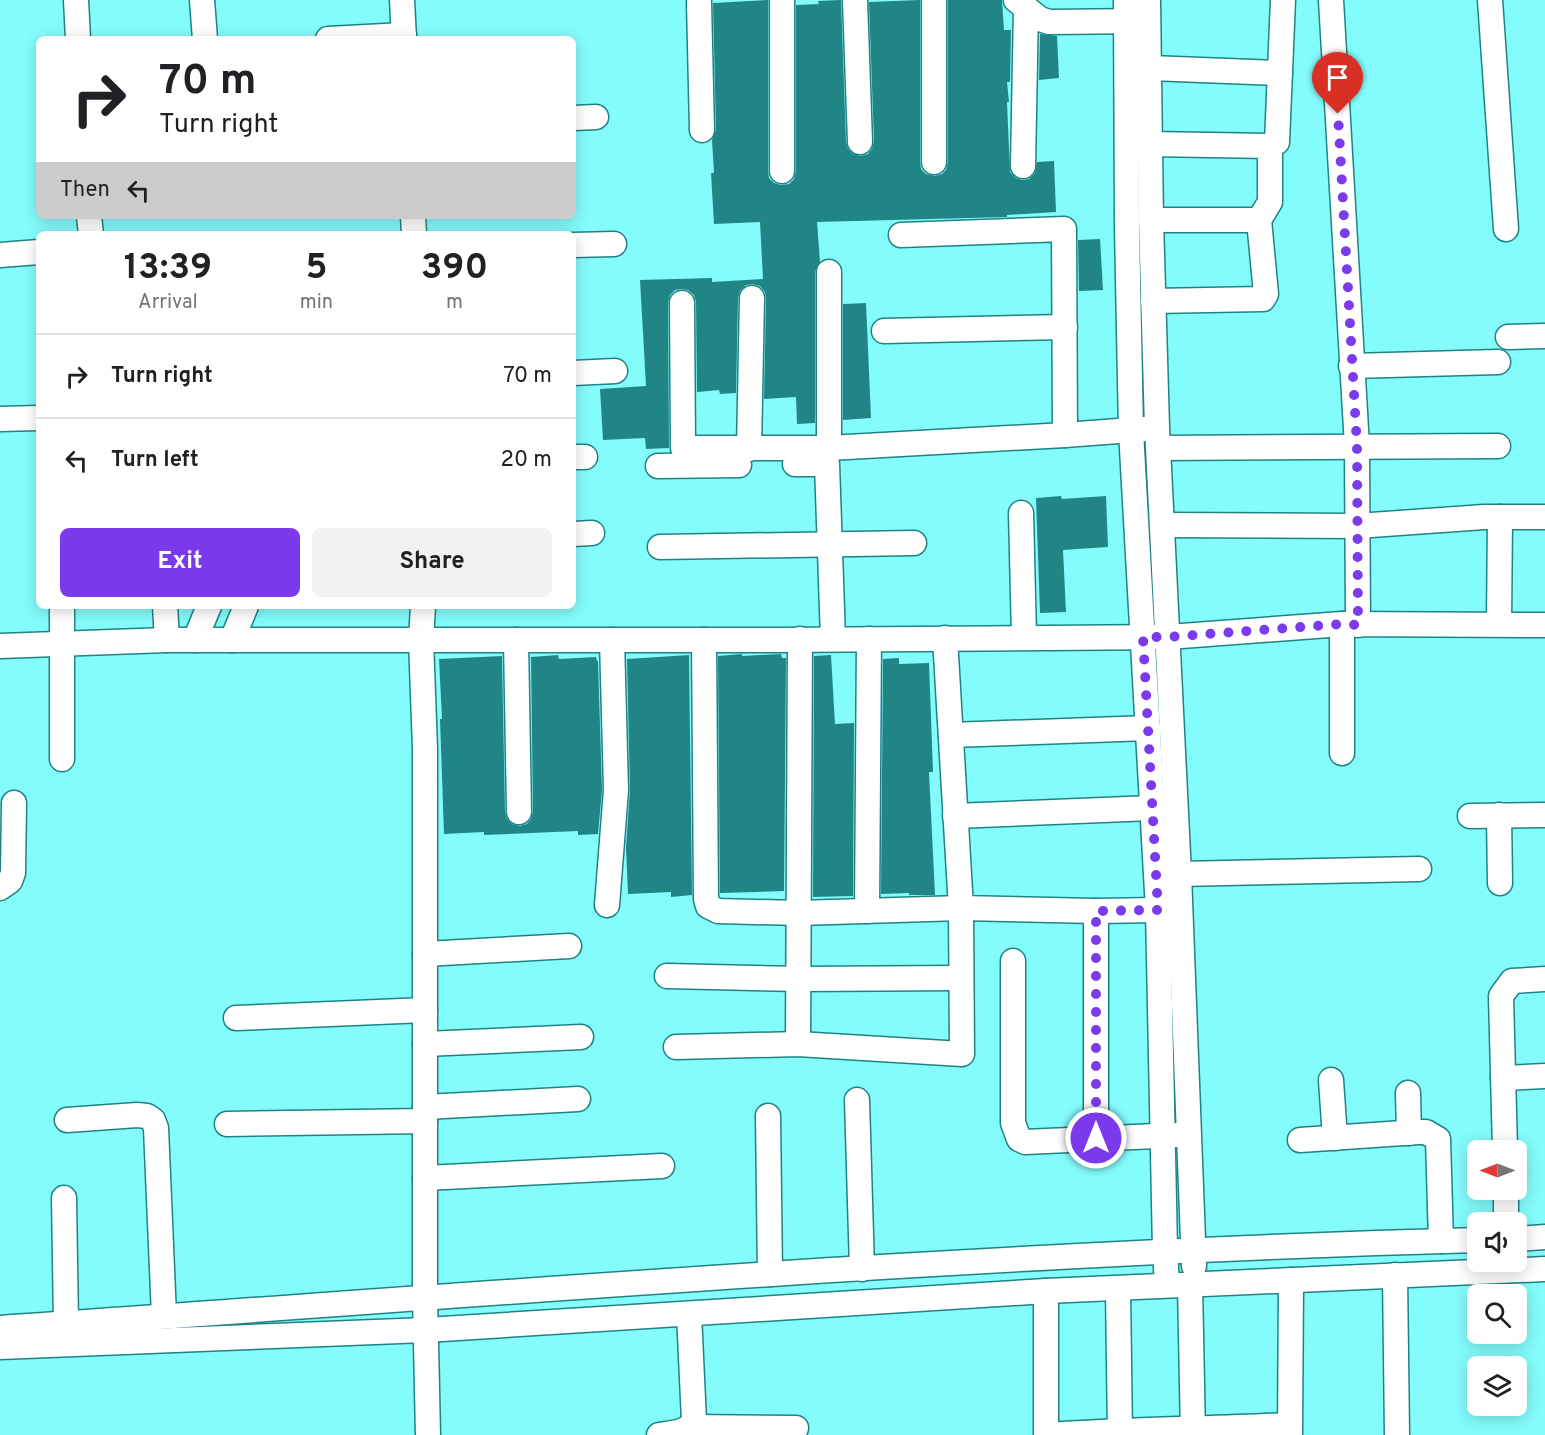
<!DOCTYPE html>
<style>
:root{--surface:#fff;--page:#f2f2f2;--text:#202124;--muted:#757577;--line:#e0e0e0;--accent:#7c3aed}
body{margin:0;font-family:Overpass,sans-serif;background:var(--page);color:var(--text);height:100vh;display:flex;flex-direction:column;font-size:22px;white-space:nowrap}
*{box-sizing:border-box;margin:0}
p{font-size:20px;color:var(--muted)}
.icon{flex:none;width:33px;height:33px;fill:none;stroke:currentColor;stroke-width:2;stroke-linecap:round;stroke-linejoin:round}
.map{position:relative;flex:1;overflow:hidden}
.drawer{position:absolute;left:36px;top:231px;width:540px;height:378px;display:flex;flex-direction:column;background:var(--surface);border-radius:9px;box-shadow:0 3px 15px #0003}
.drawer>*{flex:none}
.banner{position:absolute;left:36px;top:36px;width:540px;height:183px;border-radius:9px;box-shadow:0 3px 15px #0003;background:#fff;color:var(--text);overflow:hidden}
.needle{width:39px;rotate:270deg}
.fabs{position:absolute;left:1467px;top:1140px;display:grid;gap:12px}
.fabs a{display:grid;place-items:center;width:60px;height:60px;border-radius:9px;background:var(--surface);box-shadow:0 3px 15px #0003;font-size:30px}
.pin{position:absolute;display:grid;place-items:center;width:51px;height:51px;color:#fff;margin:-62px -26px;border-radius:50% 50% 50% 0;rotate:-45deg;box-shadow:0 0 6px #0007}
.pin .icon{rotate:45deg}
.me{position:absolute;width:66px;margin:-33px;rotate:0deg;stroke-linejoin:round;filter:drop-shadow(0 0 4px #0008)}
.turn{display:flex;align-items:center;gap:21px;height:126px;padding:0 24px;font-size:27px}
.turn .icon{width:78px;height:78px;stroke-width:2.5}
.turn b{display:block;font-size:42px;line-height:51px}
.then{display:flex;align-items:center;height:57px;padding:0 24px;background:#0003;gap:12px;font-size:22px}
.eta{display:flex;justify-content:space-evenly;align-items:center;height:102px;text-align:center}
.eta b{font-size:36px;font-weight:700;line-height:42px}
.primary-button{display:flex;gap:12px;margin-top:auto;padding:12px 24px}
.primary-button a{flex:1;height:69px;border-radius:9px;background:var(--accent);color:#fff;font-size:24px;font-weight:700;line-height:69px;text-align:center}
.primary-button a+a{background:var(--page);color:var(--text)}
ul{padding:0;list-style:none}
li{display:flex;align-items:center;gap:18px;height:84px;padding:0 24px;border-top:2px solid var(--line)}
li div{flex:1}
li b{display:block;font-size:22px}
li em{font-style:normal}
.map>svg:first-child{display:block}
</style>
<div class="map">
<svg width="1545" height="1435" viewBox="0 0 1545 1435">
<rect width="100%" height="100%" fill="#84fcfc"/>
<!-- building -->
<g fill="#218585">
<path d="M 768,0 L 768,171 L 769,178 L 774,183 L 781,185 L 789,184 L 794,179 L 796,171 L 796,5 L 819,4 L 818,1 L 841,0 L 846,142 L 848,149 L 853,154 L 861,156 L 868,154 L 872,149 L 874,141 L 869,2 L 920,0 L 920,162 L 921,169 L 926,174 L 935,176 L 942,174 L 946,170 L 948,162 L 948,0 L 1002,0 L 1004,30 L 1011,30 L 1010,82 L 1007,82 L 1009,102 L 1007,102 L 1010,172 L 1016,178 L 1022,180 L 1029,179 L 1035,173 L 1037,162 L 1054,161 L 1056,212 L 1007,215 L 1007,217 L 817,222 L 820,262 L 815,272 L 815,423 L 797,424 L 796,397 L 764,399 L 766,298 L 765,292 L 760,286 L 753,284 L 746,285 L 740,291 L 738,298 L 736,393 L 720,394 L 719,390 L 697,392 L 696,302 L 694,295 L 688,290 L 681,289 L 675,290 L 670,295 L 668,303 L 669,448 L 646,449 L 645,438 L 603,440 L 600,389 L 646,386 L 640,280 L 712,278 L 712,282 L 763,279 L 760,222 L 714,224 L 711,173 L 714,173 L 712,140 L 716,130 L 713,3 Z"/>
<path d="M 1040,34 L 1057,36 L 1059,78 L 1039,80 Z"/>
<path d="M 1100,239 L 1103,290 L 1079,291 L 1078,240 Z"/>
<path d="M 866,303 L 871,418 L 843,420 L 843,304 Z"/>
<path d="M 1061,496 L 1062,499 L 1106,496 L 1108,547 L 1063,550 L 1066,612 L 1040,613 L 1036,498 Z"/>
<path d="M 742,654 L 742,656 L 781,654 L 782,658 L 786,658 L 784,891 L 720,893 L 718,656 Z"/>
<path d="M 558,655 L 559,659 L 596,657 L 597,661 L 598,661 L 602,790 L 598,834 L 578,835 L 578,831 L 484,835 L 484,832 L 444,834 L 440,719 L 442,719 L 439,659 L 502,656 L 505,812 L 507,819 L 512,824 L 520,826 L 527,824 L 531,819 L 533,812 L 531,657 Z"/>
<path d="M 689,655 L 692,895 L 671,897 L 671,892 L 628,894 L 626,847 L 630,790 L 627,659 Z"/>
<path d="M 831,655 L 835,724 L 854,723 L 853,896 L 813,897 L 814,656 Z"/>
<path d="M 899,658 L 899,664 L 929,663 L 933,772 L 929,772 L 935,895 L 909,895 L 909,893 L 881,894 L 883,659 Z"/>
</g>
<g fill="none" stroke-linecap="round" stroke-linejoin="round">
<!-- minor casing -->
<g stroke="#1f8384" stroke-width="27">
<g id="minor">
<path d="M 76,0 L 78,39"/>
<path d="M 202,0 L 205,39"/>
<path d="M 402,0 L 404,39"/>
<path d="M 782,0 L 782,171"/>
<path d="M 855,0 L 860,142"/>
<path d="M 934,0 L 934,162"/>
<path d="M 1016,0 L 1040,19 L 1049,22 L 1142,21"/>
<path d="M 1126,0 L 1127,228 L 1131,431 L 1158,910 L 1165,1250 L 1167,1285"/>
<path d="M 1148,0 L 1151,220 L 1157,427 L 1179,874 L 1194,1266"/>
<path d="M 1331,0 L 1357,446 L 1358,625"/>
<path d="M 1490,0 L 1506,229"/>
<path d="M 699,2 L 702,130"/>
<path d="M 328,39 L 404,35"/>
<path d="M 1150,68 L 1280,73"/>
<path d="M 573,118 L 596,117"/>
<path d="M 1150,144 L 1270,146 L 1270,202 L 1259,220 L 1266,294 L 1263,299 L 1153,301"/>
<path d="M 1270,146 L 1277,142 L 1283,0"/>
<path d="M 1023,166 L 1026,8"/>
<path d="M 89,216 L 91,234"/>
<path d="M 413,216 L 414,234"/>
<path d="M 1151,220 L 1259,220"/>
<path d="M 901,235 L 1064,229 L 1065,435"/>
<path d="M 573,245 L 614,244"/>
<path d="M 0,255 L 39,252"/>
<path d="M 682,303 L 683,448 L 829,448 L 1065,435 L 1145,429"/>
<path d="M 884,331 L 1065,327"/>
<path d="M 1508,337 L 1545,336"/>
<path d="M 1351,366 L 1498,362"/>
<path d="M 573,373 L 615,371"/>
<path d="M 0,419 L 39,418"/>
<path d="M 829,448 L 829,272"/>
<path d="M 1158,448 L 1498,446"/>
<path d="M 749,449 L 752,298"/>
<path d="M 573,457 L 585,457"/>
<path d="M 795,464 L 827,464 L 833,639"/>
<path d="M 658,466 L 739,465"/>
<path d="M 1021,513 L 1024,637"/>
<path d="M 1163,525 L 1357,526 L 1484,517 L 1545,517"/>
<path d="M 573,534 L 592,533"/>
<path d="M 660,547 L 914,543"/>
<path d="M 165,606 L 167,640"/>
<path d="M 423,606 L 421,640 L 425,749 L 425,1297 L 428,1435"/>
<path d="M 1499,624 L 1500,517"/>
<path d="M 945,638 L 961,908 L 1096,911 L 1096,1138"/>
<path d="M 195,640 L 209,606"/>
<path d="M 232,640 L 246,606"/>
<path d="M 516,640 L 519,812"/>
<path d="M 0,646 L 167,640 L 780,640 L 1168,637 L 1342,624 L 1545,625"/>
<path d="M 951,735 L 1148,728"/>
<path d="M 1342,753 L 1342,624"/>
<path d="M 62,759 L 62,606"/>
<path d="M 1499,815 L 1500,883"/>
<path d="M 955,816 L 1152,808"/>
<path d="M 1470,816 L 1545,815"/>
<path d="M 1179,874 L 1419,869"/>
<path d="M 0,888 L 10,881 L 13,873 L 14,803"/>
<path d="M 607,905 L 616,790 L 612,640"/>
<path d="M 867,911 L 869,639"/>
<path d="M 1096,911 L 1158,910"/>
<path d="M 425,954 L 569,946"/>
<path d="M 1013,961 L 1013,1123 L 1019,1139 L 1025,1142 L 1178,1135"/>
<path d="M 667,976 L 799,979 L 961,978"/>
<path d="M 236,1018 L 425,1010"/>
<path d="M 425,1044 L 581,1037"/>
<path d="M 798,1044 L 800,639"/>
<path d="M 676,1047 L 798,1044 L 962,1054 L 961,908 L 799,913 L 718,911 L 708,906 L 706,899 L 704,640"/>
<path d="M 1503,1078 L 1545,1076"/>
<path d="M 1331,1080 L 1335,1138"/>
<path d="M 1408,1093 L 1409,1133"/>
<path d="M 857,1100 L 862,1269"/>
<path d="M 425,1107 L 578,1099"/>
<path d="M 768,1116 L 770,1274"/>
<path d="M 67,1120 L 137,1115 L 147,1116 L 153,1120 L 156,1128 L 164,1316"/>
<path d="M 227,1124 L 425,1121"/>
<path d="M 1300,1140 L 1418,1132 L 1426,1132 L 1438,1139 L 1441,1241"/>
<path d="M 1505,1150 L 1501,996 L 1512,981 L 1545,979"/>
<path d="M 425,1178 L 662,1166"/>
<path d="M 1506,1190 L 1506,1222"/>
<path d="M 64,1198 L 66,1323"/>
<path d="M 1516,1239 L 1545,1237"/>
<path d="M 1395,1275 L 1397,1435"/>
<path d="M 1190,1285 L 1193,1435"/>
<path d="M 1118,1289 L 1120,1435"/>
<path d="M 1046,1291 L 1046,1435"/>
<path d="M 0,1328 C 492,1294 984,1253 1478,1240"/>
<path d="M 0,1347 L 426,1330 L 1046,1291 L 1545,1269"/>
<path d="M 690,1427 L 796,1428"/>
<path d="M 659,1435 C 672,1433 687,1433 694,1421 L 689,1314"/>
<path d="M 1050,1435 C 1129,1429 1209,1429 1289,1425"/>
<path d="M 1290,1435 L 1291,1280"/>
</g>
</g>
<!-- minor -->
<use href="#minor" stroke="#fff" stroke-width="24"/>
</g>
<g fill="none" stroke-linecap="round" stroke-linejoin="round">
<!-- route -->
<path stroke="#7c3aed" stroke-width="10" stroke-dasharray="0 18" d="M 1096,1138 L 1096,911 L 1158,910 L 1143,637 L 1168,637 L 1342,624 L 1358,625 L 1357,446 L 1338,114"/>
</g>
</svg>
<div class="fabs">
<a><svg class="needle" viewBox="-14 -14 28 28"><path d="M0-13l5 13h-10z" fill="#e53935"/><path d="M0 13l5-13h-10z" fill="#757577"/></svg></a>
<a><svg class="icon" aria-label="sound" viewBox="0 0 24 24"><path d="M4 9h4l5-4v14l-5-4H4zM17 9q2 3 0 6"/></svg></a>
<a><svg class="icon" aria-label="search" viewBox="0 0 24 24"><circle cx="10" cy="10" r="6"/><path d="M15 15l6 6"/></svg></a>
<a><svg class="icon" aria-label="layers" viewBox="0 0 24 24"><path d="M12 4l9 5-9 5-9-5zM3 14l9 5 9-5"/></svg></a>
</div>
<div class="pin" style="left:1338px;top:114px;background:#d93025"><svg class="icon" aria-label="arrive" viewBox="0 0 24 24"><path d="M6 21V4h12l-3 4 3 4H6"/></svg></div>
<svg class="me" style="left:1096px;top:1138px" viewBox="-20 -20 40 40"><circle r="17" fill="#7c3aed" stroke="#fff" stroke-width="3"/><path d="M0-11L8 9 0 5-8 9z" fill="#fff"/></svg>
<div class="banner">
<div class="turn"><svg class="icon" aria-label="right" viewBox="0 0 24 24"><path d="M7 20v-9h11M14 6l5 5-5 5"/></svg><div><b>70 m</b>Turn right</div></div>
<div class="then">Then<svg class="icon" aria-label="left" viewBox="0 0 24 24"><path d="M17 20v-9H6M10 6l-5 5 5 5"/></svg></div>
</div>
<section class="drawer">
<div class="eta">
<div><b>13:39</b><p>Arrival</p></div>
<div><b>5</b><p>min</p></div>
<div><b>390</b><p>m</p></div>
</div>
<ul>
<li><svg class="icon" aria-label="right" viewBox="0 0 24 24"><path d="M7 20v-9h11M14 6l5 5-5 5"/></svg><div><b>Turn right</b></div><em>70 m</em></li>
<li><svg class="icon" aria-label="left" viewBox="0 0 24 24"><path d="M17 20v-9H6M10 6l-5 5 5 5"/></svg><div><b>Turn left</b></div><em>20 m</em></li>
</ul>
<div class="primary-button"><a>Exit</a><a>Share</a></div>
</section>
</div>
